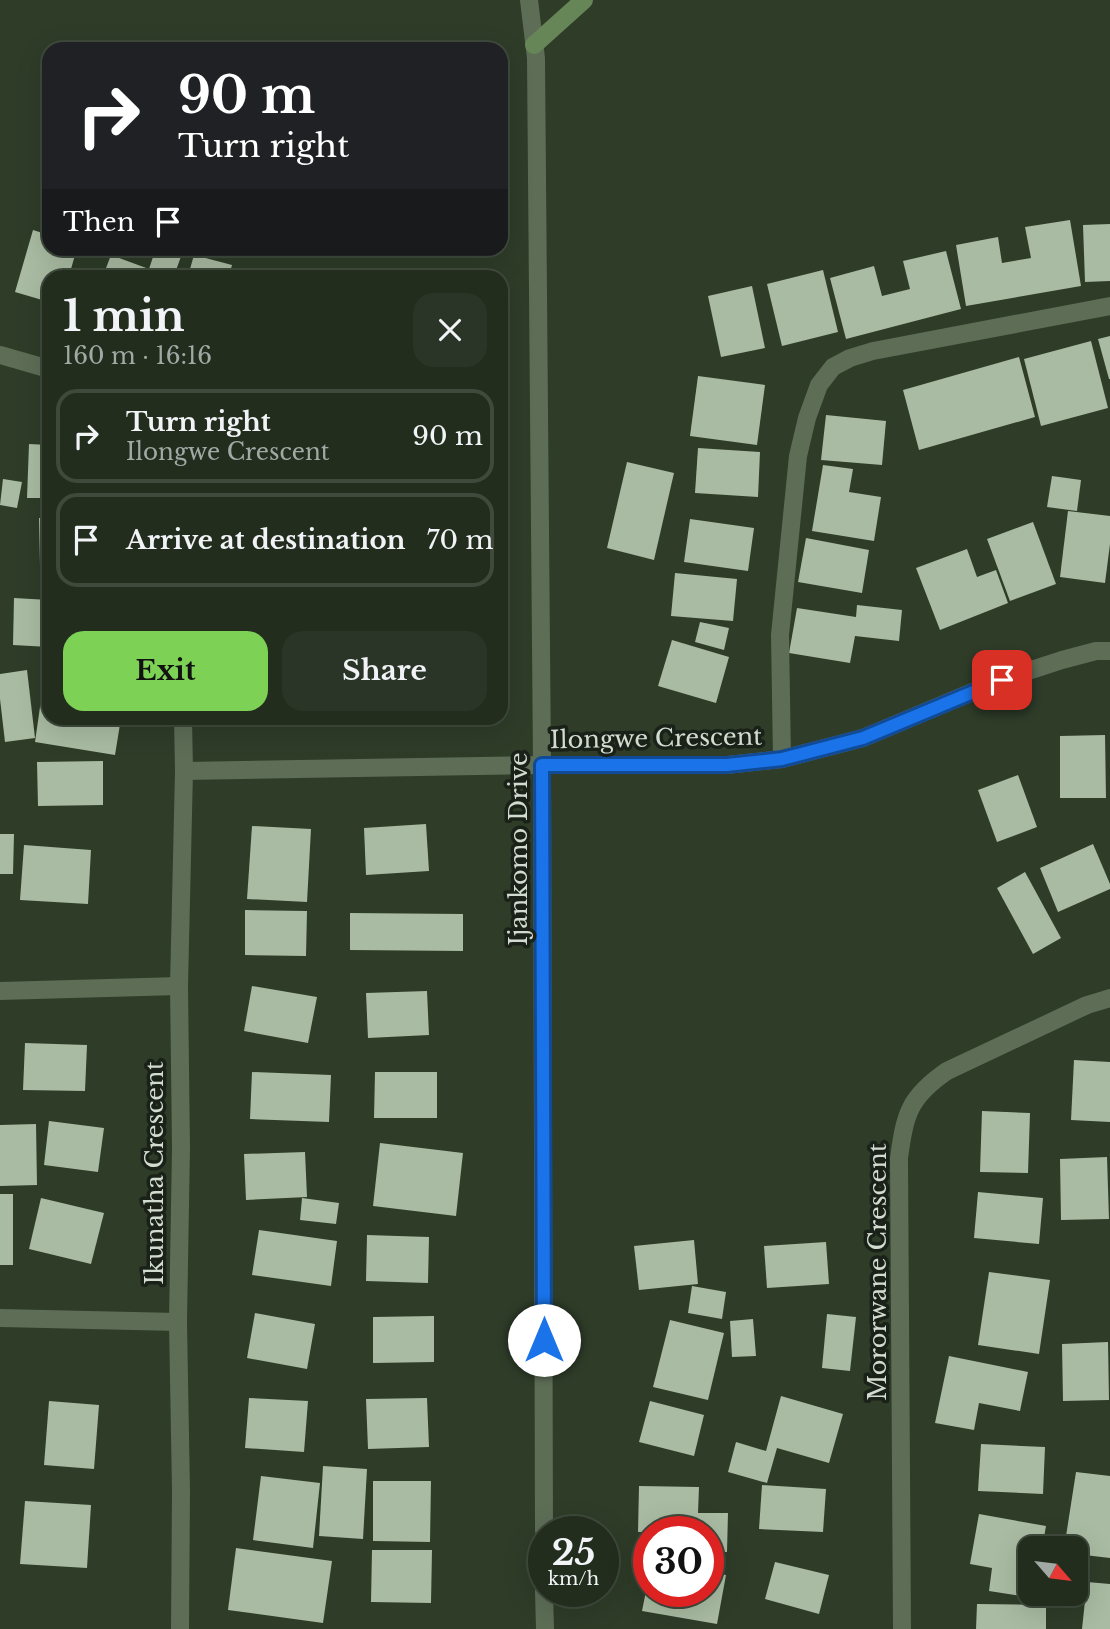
<!DOCTYPE html>
<meta charset="utf-8">
<style>
:root{--surface:#222d1e;--page:#2a3527;--text:#f1f3f6;--muted:#a2a8a4;--line:#3f493c;--accent:#7dd154}
body{margin:0;font-family:"Libre Baskerville",serif;background:var(--page);color:var(--text);height:100vh;display:flex;flex-direction:column;font-size:26px;white-space:nowrap}
*{box-sizing:border-box;margin:0}
p{font-size:23px;color:var(--muted)}
.icon{flex:none;width:38px;height:38px;fill:none;stroke:currentColor;stroke-width:2;stroke-linecap:round;stroke-linejoin:round}
.map{position:relative;flex:1;overflow:hidden}
.side{position:absolute;left:42px;top:270px;width:466px;height:455px;display:flex;flex-direction:column;background:var(--surface);border-radius:21px;box-shadow:0 7px 28px #0002,0 0 0 2px var(--line)}
.side>*{flex:none}
.top-card{position:absolute;left:42px;top:42px;width:466px;height:214px;border-radius:21px;box-shadow:0 7px 28px #0002,0 0 0 2px var(--line);background:#202124;color:#fff;overflow:hidden}
.needle{width:46px;rotate:118deg}
.tools{position:absolute;left:1018px;top:1536px;display:grid;gap:14px}
.tools a{display:grid;place-items:center;width:70px;height:70px;border-radius:14px;background:var(--surface);box-shadow:0 7px 28px #0002,0 0 0 2px var(--line);font-size:35px}
.speed{position:absolute;left:528px;top:1516px;display:flex;gap:14px;font-size:35px;font-weight:700;text-align:center}
.speed>*{display:grid;place-content:center;width:91px;height:91px;border-radius:50%;background:var(--surface);box-shadow:0 7px 28px #0002,0 0 0 2px var(--line);line-height:1}
.speed small{font-size:18px;font-weight:400}
.speed .limit{border:10px solid #d22;background:#fff;color:#111}
.pin{position:absolute;display:grid;place-items:center;width:60px;height:60px;color:#fff;margin:-30px;border-radius:14px;box-shadow:0 4px 10px #0006}
.me{position:absolute;width:77px;margin:-38px;rotate:0deg;stroke-linejoin:round;filter:drop-shadow(0 0 5px #0008)}
.turn{display:flex;align-items:center;gap:24px;height:147px;padding:0 21px;font-size:32px}
.turn .icon{width:91px;height:91px;stroke-width:2.5}
.turn b{display:block;font-size:49px;line-height:60px}
.then{display:flex;align-items:center;height:66px;padding:0 21px;background:#0003;gap:14px;font-size:26px}
.round{display:grid;place-items:center;flex:none;width:74px;height:74px;border-radius:21px;background:var(--page)}
.head{display:flex;align-items:center;justify-content:space-between;height:119px;padding:0 21px}
h1{font-size:42px;font-weight:700;line-height:52px}
.primary-button{display:flex;gap:14px;margin-top:auto;padding:14px 21px}
.primary-button a{flex:1;height:80px;border-radius:21px;background:var(--accent);color:#111;font-size:28px;font-weight:700;line-height:80px;text-align:center}
.primary-button a+a{background:var(--page);color:var(--text)}
ul{padding:0;list-style:none}
li{display:flex;align-items:center;gap:21px;height:94px;margin:0 14px 10px;padding:0 7px;border:4px solid var(--line);border-radius:21px}
li div{flex:1}
li b{display:block;font-size:26px}
li em{font-style:normal}
.map>svg:first-child{display:block}
</style>
<div class="map">
<svg width="1110" height="1629" viewBox="0 0 1110 1629">
<rect width="100%" height="100%" fill="#2e3c28"/>
<!-- building -->
<g fill="#a9bba2">
<path d="M 1070,220 L 1081,286 L 966,306 L 956,245 L 998,237 L 1002,263 L 1031,258 L 1025,227 Z"/>
<path d="M 1110,224 L 1110,281 L 1085,282 L 1083,225 Z"/>
<path d="M 33,230 L 49,235 L 49,248 L 77,248 L 69,276 L 49,276 L 49,302 L 15,292 Z"/>
<path d="M 156,248 L 184,248 L 174,276 L 103,276 L 111,255 L 149,269 Z"/>
<path d="M 946,251 L 961,309 L 846,339 L 830,278 L 874,266 L 882,296 L 910,289 L 903,261 Z"/>
<path d="M 194,255 L 232,265 L 229,276 L 188,276 Z"/>
<path d="M 823,270 L 838,332 L 782,346 L 767,284 Z"/>
<path d="M 752,286 L 765,348 L 721,357 L 708,296 Z"/>
<path d="M 1110,336 L 1110,379 L 1109,379 L 1098,339 Z"/>
<path d="M 1091,341 L 1108,408 L 1041,426 L 1024,359 Z"/>
<path d="M 1019,357 L 1035,417 L 919,450 L 903,390 Z"/>
<path d="M 698,376 L 765,385 L 757,445 L 690,436 Z"/>
<path d="M 826,415 L 886,421 L 882,465 L 821,460 Z"/>
<path d="M 29,444 L 49,445 L 49,498 L 27,498 Z"/>
<path d="M 698,448 L 760,452 L 758,497 L 695,493 Z"/>
<path d="M 627,462 L 674,473 L 654,560 L 607,548 Z"/>
<path d="M 823,465 L 853,469 L 849,492 L 881,497 L 874,541 L 812,531 Z"/>
<path d="M 1052,476 L 1081,480 L 1077,511 L 1047,507 Z"/>
<path d="M 3,479 L 22,482 L 17,508 L 0,505 Z"/>
<path d="M 1068,511 L 1110,516 L 1110,544 L 1105,583 L 1060,577 Z"/>
<path d="M 49,517 L 49,565 L 40,565 L 39,518 Z"/>
<path d="M 690,519 L 754,528 L 748,571 L 684,562 Z"/>
<path d="M 1033,522 L 1056,584 L 1010,601 L 987,539 Z"/>
<path d="M 806,538 L 869,550 L 862,593 L 798,582 Z"/>
<path d="M 967,549 L 977,577 L 996,570 L 1008,603 L 940,630 L 916,568 Z"/>
<path d="M 675,573 L 737,579 L 733,621 L 671,616 Z"/>
<path d="M 14,598 L 49,600 L 49,647 L 13,645 Z"/>
<path d="M 857,605 L 902,610 L 899,641 L 855,636 L 850,663 L 789,653 L 797,608 L 856,617 Z"/>
<path d="M 700,622 L 729,628 L 724,650 L 695,642 Z"/>
<path d="M 672,640 L 729,657 L 716,703 L 658,686 Z"/>
<path d="M 46,665 L 49,666 L 49,718 L 121,718 L 115,755 L 35,742 Z"/>
<path d="M 27,670 L 35,738 L 5,742 L 0,699 L 0,674 Z"/>
<path d="M 1105,735 L 1106,798 L 1060,798 L 1060,736 Z"/>
<path d="M 103,761 L 103,805 L 38,806 L 37,762 Z"/>
<path d="M 1018,775 L 1037,827 L 997,842 L 978,790 Z"/>
<path d="M 426,824 L 429,871 L 366,875 L 364,828 Z"/>
<path d="M 252,826 L 311,829 L 307,902 L 247,899 Z"/>
<path d="M 0,834 L 14,834 L 13,874 L 0,874 Z"/>
<path d="M 1093,844 L 1110,884 L 1110,889 L 1058,912 L 1040,868 Z"/>
<path d="M 24,845 L 91,850 L 88,904 L 20,900 Z"/>
<path d="M 1025,872 L 1061,938 L 1033,954 L 997,888 Z"/>
<path d="M 245,910 L 307,911 L 306,956 L 245,955 Z"/>
<path d="M 350,913 L 463,914 L 463,951 L 350,950 Z"/>
<path d="M 252,986 L 317,997 L 308,1043 L 244,1031 Z"/>
<path d="M 427,991 L 429,1035 L 368,1038 L 366,993 Z"/>
<path d="M 25,1043 L 87,1045 L 85,1091 L 23,1090 Z"/>
<path d="M 1074,1060 L 1110,1062 L 1110,1122 L 1071,1120 Z"/>
<path d="M 252,1072 L 331,1075 L 329,1122 L 250,1119 Z"/>
<path d="M 375,1072 L 437,1072 L 437,1118 L 374,1118 Z"/>
<path d="M 982,1111 L 1030,1113 L 1028,1173 L 980,1172 Z"/>
<path d="M 49,1121 L 104,1128 L 98,1172 L 44,1165 Z"/>
<path d="M 36,1124 L 37,1185 L 0,1186 L 0,1125 Z"/>
<path d="M 380,1143 L 463,1153 L 456,1216 L 373,1206 Z"/>
<path d="M 305,1152 L 307,1197 L 246,1200 L 244,1154 Z"/>
<path d="M 1107,1157 L 1109,1219 L 1061,1220 L 1060,1159 Z"/>
<path d="M 978,1192 L 1043,1198 L 1039,1244 L 974,1238 Z"/>
<rect x="0" y="1194" width="13" height="71"/>
<path d="M 41,1198 L 104,1213 L 91,1264 L 29,1249 Z"/>
<path d="M 302,1198 L 339,1203 L 336,1224 L 300,1220 Z"/>
<path d="M 259,1230 L 337,1241 L 331,1286 L 252,1275 Z"/>
<path d="M 367,1235 L 429,1237 L 428,1283 L 366,1281 Z"/>
<path d="M 694,1240 L 698,1284 L 639,1290 L 634,1246 Z"/>
<path d="M 826,1242 L 829,1284 L 767,1288 L 764,1246 Z"/>
<path d="M 989,1272 L 1050,1280 L 1039,1354 L 978,1345 Z"/>
<path d="M 692,1286 L 726,1292 L 722,1319 L 688,1313 Z"/>
<path d="M 255,1313 L 315,1324 L 307,1369 L 247,1358 Z"/>
<path d="M 827,1314 L 856,1317 L 850,1371 L 822,1368 Z"/>
<path d="M 434,1316 L 434,1362 L 373,1363 L 373,1317 Z"/>
<path d="M 753,1319 L 756,1356 L 732,1357 L 730,1321 Z"/>
<path d="M 670,1320 L 724,1333 L 708,1400 L 653,1387 Z"/>
<path d="M 1108,1342 L 1109,1400 L 1063,1401 L 1062,1344 Z"/>
<path d="M 949,1356 L 1028,1372 L 1020,1411 L 979,1403 L 974,1430 L 935,1423 Z"/>
<path d="M 781,1396 L 843,1414 L 829,1463 L 777,1448 L 767,1483 L 728,1472 L 736,1442 L 766,1451 Z"/>
<path d="M 249,1398 L 308,1401 L 304,1452 L 245,1448 Z"/>
<path d="M 427,1398 L 429,1447 L 368,1449 L 366,1399 Z"/>
<path d="M 49,1401 L 99,1405 L 94,1469 L 44,1465 Z"/>
<path d="M 650,1401 L 704,1415 L 694,1456 L 639,1442 Z"/>
<path d="M 981,1444 L 1045,1447 L 1043,1494 L 978,1491 Z"/>
<path d="M 323,1466 L 367,1469 L 363,1539 L 319,1536 Z"/>
<path d="M 1076,1472 L 1110,1476 L 1110,1558 L 1076,1554 L 1076,1549 L 1064,1549 Z"/>
<path d="M 261,1476 L 320,1483 L 313,1548 L 253,1540 Z"/>
<path d="M 373,1481 L 431,1481 L 430,1542 L 373,1541 Z"/>
<path d="M 762,1485 L 826,1489 L 823,1532 L 759,1529 Z"/>
<path d="M 639,1486 L 699,1487 L 698,1513 L 728,1513 L 727,1552 L 709,1552 L 709,1531 L 638,1532 Z"/>
<path d="M 25,1501 L 91,1505 L 87,1568 L 20,1564 Z"/>
<path d="M 979,1514 L 1046,1526 L 1042,1549 L 1031,1549 L 1031,1594 L 1033,1594 L 1033,1598 L 989,1591 L 992,1568 L 970,1564 Z"/>
<path d="M 236,1548 L 332,1561 L 323,1623 L 228,1610 Z"/>
<path d="M 372,1550 L 432,1550 L 431,1603 L 371,1602 Z"/>
<path d="M 775,1562 L 829,1575 L 819,1614 L 765,1599 Z"/>
<path d="M 709,1572 L 726,1575 L 717,1624 L 642,1611 L 648,1581 L 649,1591 L 709,1591 Z"/>
<path d="M 1087,1582 L 1110,1584 L 1110,1629 L 1082,1629 Z"/>
<path d="M 977,1604 L 1046,1605 L 1046,1629 L 976,1629 Z"/>
</g>
<g fill="none" stroke-linecap="round" stroke-linejoin="round">
<!-- street -->
<g stroke="#5d6d56" stroke-width="18">
<path d="M 529,0 L 536,58 L 542,765 L 544,1531"/>
<path d="M 0,355 L 49,369"/>
<path d="M 782,759 L 780,635 L 798,456 L 807,418 L 819,385 L 833,367 L 850,358 L 873,351 L 1110,306"/>
<path d="M 184,771 L 542,765 L 727,765 L 782,759 L 863,738 L 1001,680 L 1062,660 L 1096,651 L 1110,651"/>
<path d="M 0,991 L 179,986"/>
<path d="M 0,1318 L 178,1322"/>
<path d="M 544,1591 L 545,1629"/>
<path d="M 180,1629 L 181,1491 L 178,1322 L 181,1148 L 179,986 L 184,771 L 183,718"/>
<path d="M 902,1629 L 899,1158 C 905,1114 909,1097 947,1071 L 1087,1005 L 1110,998"/>
</g>
<!-- secondary -->
<path stroke="#668658" stroke-width="18" d="M 534,45 L 584,0"/>
</g>
<g fill="none" stroke-linecap="round" stroke-linejoin="round">
<!-- route casing -->
<g stroke="#114b97" stroke-width="18">
<path id="route" d="M 544,1340 L 542,765 L 727,765 L 782,759 L 863,738 L 1002,680"/>
</g>
<!-- route -->
<use href="#route" stroke="#1a73e8" stroke-width="12"/>
</g>
<g text-anchor="middle" dominant-baseline="central" stroke-width="7" stroke-linejoin="round" paint-order="stroke">
<!-- street labels -->
<g font-size="24" fill="#d2dbcf" stroke="#1a2118">
<text transform="translate(656 738) rotate(-1)">Ilongwe Crescent</text>
<text transform="translate(518 849) rotate(-90)">Ijankomo Drive</text>
<text transform="translate(154 1173) rotate(-90)">Ikunatha Crescent</text>
<text transform="translate(877 1272) rotate(-90)">Mororwane Crescent</text>
</g>
</g>
</svg>
<div class="tools">
<a><svg class="needle" viewBox="-14 -14 28 28"><path d="M0-13l5 13h-10z" fill="#e53935"/><path d="M0 13l5-13h-10z" fill="#a2a8a4"/></svg></a>
</div>
<div class="speed"><div>25<small>km/h</small></div><div class="limit">30</div></div>
<div class="pin" style="left:1002px;top:680px;background:#d93025"><svg class="icon" aria-label="arrive" viewBox="0 0 24 24"><path d="M6 21V4h12l-3 4 3 4H6"/></svg></div>
<svg class="me" style="left:544px;top:1340px" viewBox="-20 -20 40 40"><circle r="19" fill="#fff"/><path d="M0-13L10 11 0 6-10 11z" fill="#1a73e8"/></svg>
<div class="top-card">
<div class="turn"><svg class="icon" aria-label="right" viewBox="0 0 24 24"><path d="M7 20v-9h11M14 6l5 5-5 5"/></svg><div><b>90 m</b>Turn right</div></div>
<div class="then">Then<svg class="icon" aria-label="arrive" viewBox="0 0 24 24"><path d="M6 21V4h12l-3 4 3 4H6"/></svg></div>
</div>
<section class="side">
<div class="head"><div><h1>1 min</h1><p>160 m · 16:16</p></div><a class="round"><svg class="icon" aria-label="close" viewBox="0 0 24 24"><path d="M6 6l12 12M18 6L6 18"/></svg></a></div>
<ul>
<li><svg class="icon" aria-label="right" viewBox="0 0 24 24"><path d="M7 20v-9h11M14 6l5 5-5 5"/></svg><div><b>Turn right</b><p>Ilongwe Crescent</p></div><em>90 m</em></li>
<li><svg class="icon" aria-label="arrive" viewBox="0 0 24 24"><path d="M6 21V4h12l-3 4 3 4H6"/></svg><div><b>Arrive at destination</b></div><em>70 m</em></li>
</ul>
<div class="primary-button"><a>Exit</a><a>Share</a></div>
</section>
</div>
